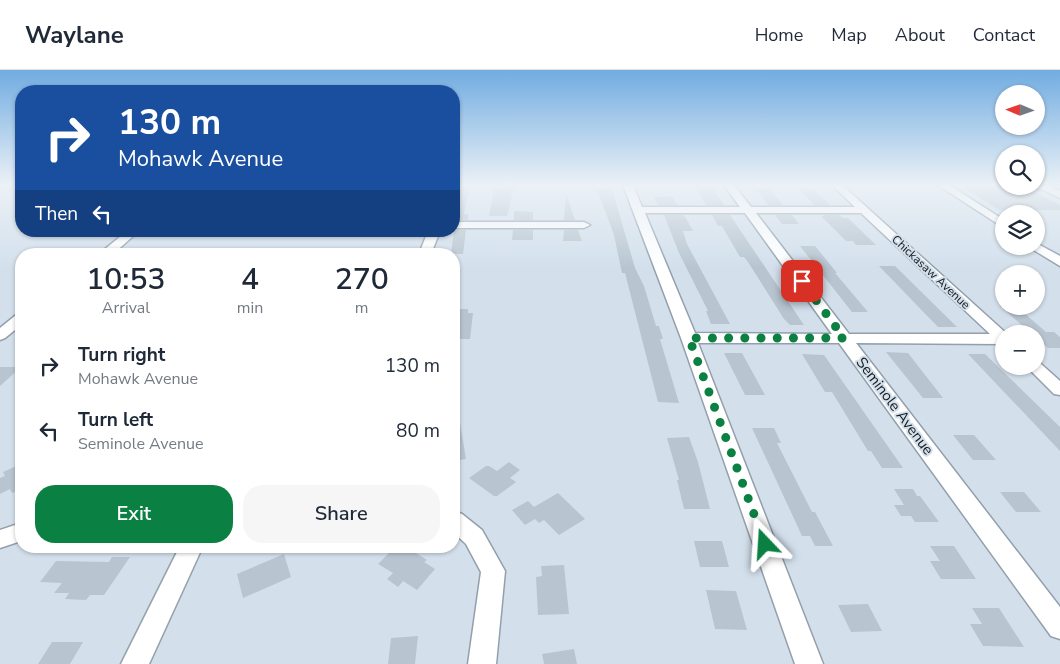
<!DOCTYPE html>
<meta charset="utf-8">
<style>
:root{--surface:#fff;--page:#f6f6f7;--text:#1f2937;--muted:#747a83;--line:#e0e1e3;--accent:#0b8043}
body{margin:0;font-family:"Nunito Sans",sans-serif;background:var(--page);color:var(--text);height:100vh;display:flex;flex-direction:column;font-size:19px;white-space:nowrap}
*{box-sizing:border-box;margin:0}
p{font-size:16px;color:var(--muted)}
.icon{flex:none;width:28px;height:28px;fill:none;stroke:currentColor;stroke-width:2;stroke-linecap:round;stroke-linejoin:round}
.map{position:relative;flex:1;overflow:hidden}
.side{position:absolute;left:15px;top:178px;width:445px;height:305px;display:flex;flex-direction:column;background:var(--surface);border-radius:20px;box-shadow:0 1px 4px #0004}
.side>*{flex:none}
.guide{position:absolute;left:15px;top:15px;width:445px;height:152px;border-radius:20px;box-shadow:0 1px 4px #0004;background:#1a4fa0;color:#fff;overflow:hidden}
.needle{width:32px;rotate:272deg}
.buttons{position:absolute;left:995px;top:15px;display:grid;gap:10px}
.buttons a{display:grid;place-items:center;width:50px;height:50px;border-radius:50%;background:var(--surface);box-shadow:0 1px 4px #0004;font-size:25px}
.pin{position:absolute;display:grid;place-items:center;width:42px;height:42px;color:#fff;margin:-21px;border-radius:10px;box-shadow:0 2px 8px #0006}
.me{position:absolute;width:55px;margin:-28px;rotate:340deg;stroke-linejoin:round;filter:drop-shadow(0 0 4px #0008)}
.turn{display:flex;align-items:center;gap:18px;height:105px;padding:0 20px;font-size:22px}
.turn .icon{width:65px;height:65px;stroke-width:2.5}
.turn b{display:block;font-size:35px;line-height:42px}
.then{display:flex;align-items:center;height:48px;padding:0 20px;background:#0003;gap:10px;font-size:19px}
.eta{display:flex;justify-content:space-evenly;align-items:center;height:85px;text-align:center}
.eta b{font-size:30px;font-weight:600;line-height:35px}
.primary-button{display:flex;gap:10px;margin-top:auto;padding:10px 20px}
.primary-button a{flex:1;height:58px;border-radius:20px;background:var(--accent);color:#fff;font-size:20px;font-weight:600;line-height:58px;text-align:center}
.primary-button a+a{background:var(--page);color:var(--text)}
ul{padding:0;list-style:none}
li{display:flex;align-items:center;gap:15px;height:65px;padding:0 20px}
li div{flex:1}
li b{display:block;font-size:19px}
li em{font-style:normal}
header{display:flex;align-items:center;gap:30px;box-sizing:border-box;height:70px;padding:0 25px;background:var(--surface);border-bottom:1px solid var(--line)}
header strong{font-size:24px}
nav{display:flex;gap:28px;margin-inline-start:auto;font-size:18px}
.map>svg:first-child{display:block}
</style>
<header>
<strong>Waylane</strong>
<nav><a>Home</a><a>Map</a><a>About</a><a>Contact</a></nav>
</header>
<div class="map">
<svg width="1060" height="594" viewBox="0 0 1060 594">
<rect width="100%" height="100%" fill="#d3e0ec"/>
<!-- building -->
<g fill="#b8c5d0">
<path d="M 961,116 L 1023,116 L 1060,135 L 1060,140 L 999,140 Z"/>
<path d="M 696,117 L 712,117 L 724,135 L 706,135 Z"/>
<path d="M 514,118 L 507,146 L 489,146 L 494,119 Z"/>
<path d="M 458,119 L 469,119 L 464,144 L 468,144 L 468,150 L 454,150 L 454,132 Z"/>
<path d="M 597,119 L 612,119 L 635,198 L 644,216 L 656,256 L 659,256 L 663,269 L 660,269 L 679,333 L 658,332 L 625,203 L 622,203 L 614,165 Z"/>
<path d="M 756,119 L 770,119 L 783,135 L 768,135 Z"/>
<path d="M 799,119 L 813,119 L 830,135 L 814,135 Z"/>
<path d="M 566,123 L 575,150 L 564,150 Z"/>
<path d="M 672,126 L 677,135 L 658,135 L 654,127 Z"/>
<path d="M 514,141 L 533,142 L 533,150 L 514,150 Z"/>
<path d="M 664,145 L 683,145 L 686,148 L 693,161 L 683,161 L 687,174 L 730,254 L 711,254 L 706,241 L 708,241 L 679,183 Z"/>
<path d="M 712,145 L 730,145 L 804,255 L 790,255 L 784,249 L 748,192 L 744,187 L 740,187 L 722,156 L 718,156 Z"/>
<path d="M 775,145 L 792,145 L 799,154 L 782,154 Z"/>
<path d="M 823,145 L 839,145 L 843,148 L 848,148 L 876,175 L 856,175 L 853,171 L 846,171 L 821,146 L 825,146 Z"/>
<path d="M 454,160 L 466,160 L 463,184 L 451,184 Z"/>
<path d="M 513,160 L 533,160 L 533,170 L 512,170 Z"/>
<path d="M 564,160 L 578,160 L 582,171 L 563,171 Z"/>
<path d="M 800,176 L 815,176 L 837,203 L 835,203 L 868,242 L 852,242 Z"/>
<path d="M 879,196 L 895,196 L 957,257 L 938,257 Z"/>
<path d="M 1004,232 L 1004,236 L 1016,236 L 1046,262 L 1054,262 L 1060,267 L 1060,278 L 1048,278 L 1036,268 L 1036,264 L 1032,264 L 1000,236 Z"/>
<path d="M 454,239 L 468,239 L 468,243 L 473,243 L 470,269 L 454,269 Z"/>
<path d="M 886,282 L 908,283 L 943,328 L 923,328 Z"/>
<path d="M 724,283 L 742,283 L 765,325 L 745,325 Z"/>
<path d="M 802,284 L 824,285 L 903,398 L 882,398 L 871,381 L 868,381 L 832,322 L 825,322 Z"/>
<path d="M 968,284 L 985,284 L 1060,357 L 1060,381 Z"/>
<path d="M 0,297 L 21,297 L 0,316 Z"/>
<path d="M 454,353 L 460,353 L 466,389 L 454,391 Z"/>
<path d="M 752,358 L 774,358 L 781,373 L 777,373 L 812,442 L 815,442 L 833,476 L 815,476 L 810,466 L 802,466 Z"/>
<path d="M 953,365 L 974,365 L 996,390 L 973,390 Z"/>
<path d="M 689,367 L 698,392 L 710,439 L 684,439 L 677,410 L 679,410 L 667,368 Z"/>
<path d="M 509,392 L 520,400 L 510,408 L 516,412 L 497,426 L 494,426 L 469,408 L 486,396 L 489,396 L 497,401 Z"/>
<path d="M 21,394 L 21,419 L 12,423 L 10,419 L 0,424 L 0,408 L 5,406 L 3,402 Z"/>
<path d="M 894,419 L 913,419 L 917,426 L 920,426 L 939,452 L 915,452 L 911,446 L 901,446 L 894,435 L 904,435 Z"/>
<path d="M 1000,422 L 1024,422 L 1041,442 L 1016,442 Z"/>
<path d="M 558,423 L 585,449 L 559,465 L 544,450 L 539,453 L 535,449 L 525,455 L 512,440 L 528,431 L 534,437 Z"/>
<path d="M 694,471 L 722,471 L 729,497 L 700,497 Z"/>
<path d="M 396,476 L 405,476 L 427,490 L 424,492 L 435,499 L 417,520 L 403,511 L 398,517 L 387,509 L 393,503 L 378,494 Z"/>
<path d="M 930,476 L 954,476 L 976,509 L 941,509 L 930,491 L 940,491 Z"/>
<path d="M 284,484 L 291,507 L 243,528 L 237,504 Z"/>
<path d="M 112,487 L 130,487 L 104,525 L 90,525 L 86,530 L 65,529 L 69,523 L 54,523 L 62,513 L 40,512 L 56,491 L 109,492 Z"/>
<path d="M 564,495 L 569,544 L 538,545 L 536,507 L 542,506 L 541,496 Z"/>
<path d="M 706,520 L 736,521 L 747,560 L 715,559 Z"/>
<path d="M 868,534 L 882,561 L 851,562 L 838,535 Z"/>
<path d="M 972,538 L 999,538 L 1024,577 L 983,576 L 970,554 L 982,554 Z"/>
<path d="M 418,566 L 415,594 L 388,594 L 391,568 Z"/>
<path d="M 52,572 L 83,572 L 70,594 L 38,594 Z"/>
<path d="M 574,579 L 577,594 L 544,594 L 542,584 Z"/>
</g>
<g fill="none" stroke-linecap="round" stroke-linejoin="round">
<!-- minor casing -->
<g stroke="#93a0ab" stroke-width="3">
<g id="minor">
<path d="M 623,115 L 633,115 L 642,137 L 740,137 L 724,115 L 734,115 L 751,137 L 855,137 L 832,115 L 842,115 L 1007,264 L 1004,264 L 1003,274 L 856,273 L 1060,537 L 1060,569 L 1051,566 L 839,273 L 698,273 L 823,594 L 795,594 L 681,268 ZM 645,143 L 745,143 L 832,264 L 695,263 ZM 756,143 L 861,143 L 990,264 L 849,264 Z"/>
<path d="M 938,115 L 949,115 L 1004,150 L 1004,158 Z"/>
<path d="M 1036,115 L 1047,115 L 1060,121 L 1060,128 L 1037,117 Z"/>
<path d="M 454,152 L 584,152 L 590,155 L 584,158 L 454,158 Z"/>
<path d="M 127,161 L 139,161 L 113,184 L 99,184 Z"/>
<path d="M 428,161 L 440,161 L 431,184 L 419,184 Z"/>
<path d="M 1036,173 L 1060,186 L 1060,196 L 1032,179 L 1030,176 L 1036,176 Z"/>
<path d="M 21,244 L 21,255 L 5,268 L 0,270 L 0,258 L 16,245 Z"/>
<path d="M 1036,292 L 1040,293 L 1060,311 L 1060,325 L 1054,324 L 1026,296 L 1036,296 Z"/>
<path d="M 454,441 L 462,444 L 482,460 L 505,501 L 496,594 L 468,594 L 481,502 L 466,474 L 454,463 Z"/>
<path d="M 21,453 L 21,471 L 0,478 L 0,460 Z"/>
<path d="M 180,476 L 203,476 L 149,594 L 121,594 Z"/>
</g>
</g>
<!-- minor -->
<use href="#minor" fill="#fff" fill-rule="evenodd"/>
</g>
<!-- sky -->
<linearGradient id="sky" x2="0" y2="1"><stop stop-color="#71ace1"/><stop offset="0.58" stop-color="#ebf1f6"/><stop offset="1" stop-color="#ebf1f6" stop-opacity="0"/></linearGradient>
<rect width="1060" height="198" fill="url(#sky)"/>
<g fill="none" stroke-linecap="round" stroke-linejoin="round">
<!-- route -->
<path stroke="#0b8043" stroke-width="9" stroke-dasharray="0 16.2" d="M 765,474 L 689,268 L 844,268 L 802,211"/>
</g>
<g text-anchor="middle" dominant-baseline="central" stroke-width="4" stroke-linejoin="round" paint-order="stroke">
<!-- far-street labels -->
<g font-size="12" fill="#14191d" stroke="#d3e0ec">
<text transform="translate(931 202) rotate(43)">Chickasaw Avenue</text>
</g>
<!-- street labels -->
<g font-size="15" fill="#14191d" stroke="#d3e0ec">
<text transform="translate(895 336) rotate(53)">Seminole Avenue</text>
</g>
</g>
</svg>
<div class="buttons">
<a><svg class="needle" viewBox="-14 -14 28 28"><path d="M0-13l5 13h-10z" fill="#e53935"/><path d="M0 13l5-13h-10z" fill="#747a83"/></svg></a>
<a><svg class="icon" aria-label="search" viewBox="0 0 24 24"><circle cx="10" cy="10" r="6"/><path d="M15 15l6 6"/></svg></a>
<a><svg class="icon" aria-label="layers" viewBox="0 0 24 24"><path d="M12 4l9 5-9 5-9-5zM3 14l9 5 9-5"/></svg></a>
<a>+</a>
<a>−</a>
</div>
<div class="pin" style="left:802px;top:211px;background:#d93025"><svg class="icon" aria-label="arrive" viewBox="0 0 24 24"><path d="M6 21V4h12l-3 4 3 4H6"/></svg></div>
<svg class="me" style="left:765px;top:474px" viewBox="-20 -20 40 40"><path d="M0-17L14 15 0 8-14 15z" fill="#0b8043" stroke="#fff" stroke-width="4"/></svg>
<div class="guide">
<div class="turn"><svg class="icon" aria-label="right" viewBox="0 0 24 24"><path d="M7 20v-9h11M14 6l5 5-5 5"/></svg><div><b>130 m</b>Mohawk Avenue</div></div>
<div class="then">Then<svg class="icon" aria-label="left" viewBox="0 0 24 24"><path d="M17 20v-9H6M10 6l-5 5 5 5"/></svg></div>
</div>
<section class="side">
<div class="eta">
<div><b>10:53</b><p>Arrival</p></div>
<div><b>4</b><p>min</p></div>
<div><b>270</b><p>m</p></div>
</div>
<ul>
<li><svg class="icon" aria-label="right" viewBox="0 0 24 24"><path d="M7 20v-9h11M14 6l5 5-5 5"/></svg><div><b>Turn right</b><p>Mohawk Avenue</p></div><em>130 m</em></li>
<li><svg class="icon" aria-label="left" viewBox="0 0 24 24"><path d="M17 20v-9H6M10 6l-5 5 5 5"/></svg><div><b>Turn left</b><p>Seminole Avenue</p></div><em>80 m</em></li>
</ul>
<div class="primary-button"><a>Exit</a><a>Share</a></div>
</section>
</div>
